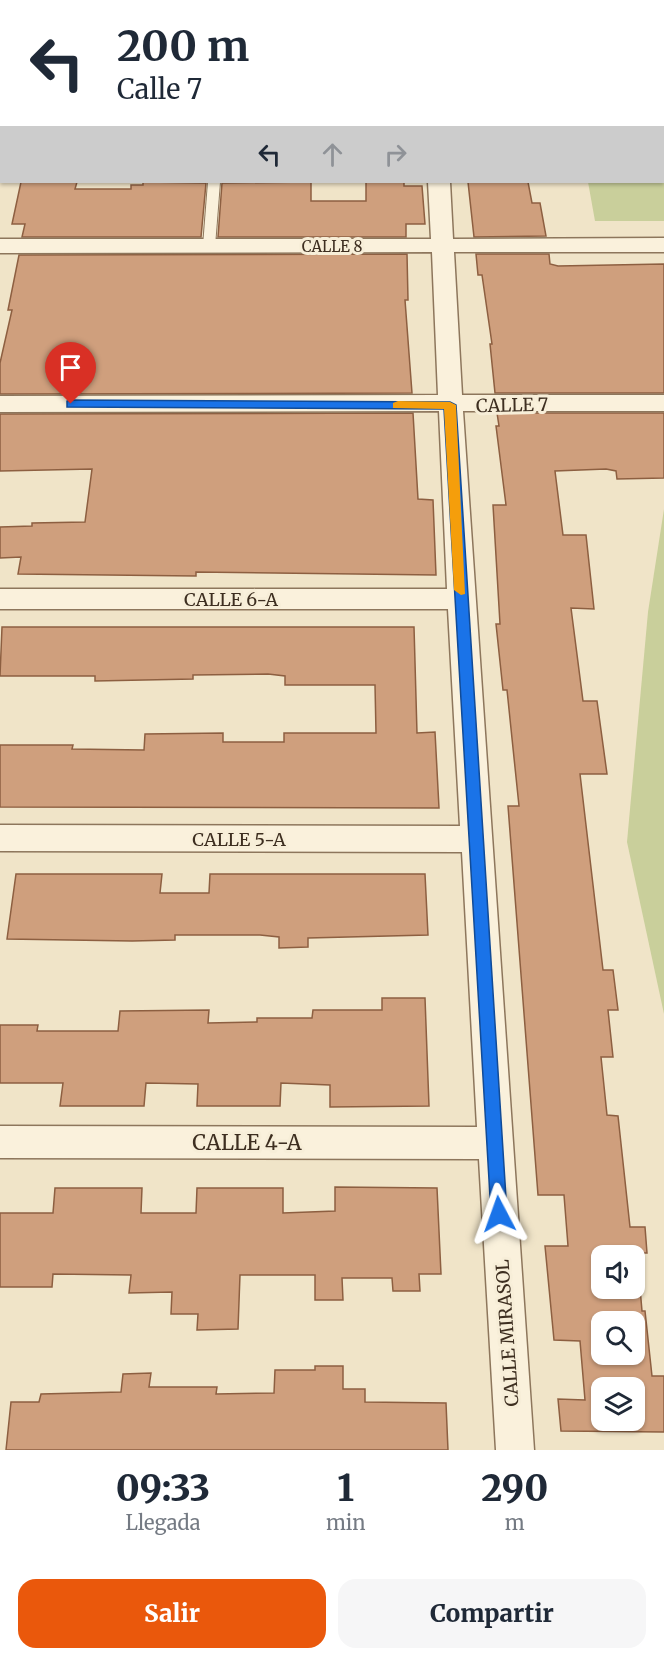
<!DOCTYPE html>
<html lang="es">
<style>
:root{--surface:#fff;--page:#f6f6f7;--text:#1f2937;--muted:#747a83;--accent:#ea580c}
body{margin:0;font-family:Merriweather,serif;background:var(--page);color:var(--text);height:100vh;display:flex;flex-direction:column;font-size:22px;white-space:nowrap}
*{box-sizing:border-box;margin:0}
p{font-size:20px;color:var(--muted)}
.icon{flex:none;width:33px;height:33px;fill:none;stroke:currentColor;stroke-width:2;stroke-linecap:round;stroke-linejoin:round}
.map{position:relative;height:1450px;overflow:hidden}
.sheet{display:flex;flex-direction:column;background:var(--surface);flex:1}
.sheet>*{flex:none}
.banner{position:absolute;left:0px;top:0px;width:664px;height:183px;box-shadow:0 2px 4px #0004;background:#fff;color:var(--text);overflow:hidden}
.tools{position:absolute;left:591px;top:1245px;display:grid;gap:12px}
.tools a{display:grid;place-items:center;width:54px;height:54px;border-radius:12px;background:var(--surface);box-shadow:0 2px 4px #0004;font-size:30px}
.pin{position:absolute;display:grid;place-items:center;width:51px;height:51px;color:#fff;margin:-62px -26px;border-radius:50% 50% 50% 0;rotate:-45deg;box-shadow:0 0 6px #0007}
.pin .icon{rotate:45deg}
.me{position:absolute;width:66px;margin:-33px;rotate:356deg;stroke-linejoin:round;filter:drop-shadow(0 0 4px #0008)}
.turn{display:flex;align-items:center;gap:21px;height:126px;padding:0 18px;font-size:27px}
.turn .icon{width:78px;height:78px;stroke-width:2.5}
.turn b{display:block;font-size:42px;line-height:51px}
.lanes{display:flex;align-items:center;height:57px;padding:0 18px;background:#0003;justify-content:center;gap:30px;direction:ltr}
.lanes .off{opacity:.35}
.eta{display:flex;justify-content:space-evenly;align-items:center;height:102px;text-align:center}
.eta b{font-size:36px;font-weight:800;line-height:42px}
.primary-button{display:flex;gap:12px;margin-top:auto;padding:12px 18px}
.primary-button a{flex:1;height:69px;border-radius:18px;background:var(--accent);color:#fff;font-size:24px;font-weight:800;line-height:69px;text-align:center}
.primary-button a+a{background:var(--page);color:var(--text)}
.map>svg:first-child{display:block}
</style>
<div class="map">
<svg width="664" height="1450" viewBox="0 0 664 1450">
<rect width="100%" height="100%" fill="#f0e4c8"/>
<!-- green -->
<g fill="#c9cf9b">
<path d="M 664,176 L 664,221 L 595,221 L 588,182 L 663,182 Z"/>
<path d="M 664,509 L 664,1014 L 627,842 L 648,612 Z"/>
</g>
<!-- building -->
<g fill="#cf9f7d" stroke="#8d5f41" stroke-width="1.5" fill-rule="evenodd">
<path d="M 21,182 L 77,182 L 75,189 L 131,189 L 131,185 L 143,185 L 143,182 L 206,183 L 201,237 L 22,237 L 25,224 L 12,224 Z"/>
<path d="M 311,182 L 311,201 L 366,201 L 366,182 L 404,182 L 404,186 L 422,186 L 425,224 L 406,224 L 406,237 L 218,237 L 222,183 Z"/>
<path d="M 468,182 L 528,182 L 532,203 L 540,203 L 546,236 L 474,237 Z"/>
<path d="M 407,254 L 408,300 L 405,300 L 412,393 L 0,394 L 0,363 L 12,310 L 8,310 L 19,255 Z"/>
<path d="M 476,254 L 549,254 L 550,264 L 558,266 L 664,264 L 664,393 L 495,393 L 490,344 L 492,344 L 482,275 L 478,275 Z"/>
<path d="M 413,413 L 418,499 L 433,500 L 436,575 L 196,572 L 196,576 L 18,574 L 21,557 L 0,558 L 0,527 L 32,526 L 32,523 L 85,522 L 92,469 L 0,471 L 0,414 Z"/>
<path d="M 497,413 L 664,413 L 664,478 L 617,479 L 616,471 L 606,469 L 555,471 L 563,535 L 586,535 L 594,609 L 571,608 L 583,701 L 597,701 L 607,774 L 580,774 L 603,970 L 613,970 L 618,1010 L 608,1010 L 613,1057 L 601,1057 L 607,1115 L 618,1116 L 630,1227 L 645,1227 L 647,1253 L 637,1253 L 642,1311 L 645,1311 L 652,1376 L 664,1376 L 664,1432 L 561,1431 L 558,1399 L 585,1400 L 580,1341 L 554,1340 L 545,1246 L 568,1246 L 564,1195 L 538,1195 L 508,806 L 519,806 L 507,690 L 503,690 L 496,624 L 500,624 L 493,505 L 506,505 L 496,426 L 499,426 ZM 602,1256 L 634,1256 L 634,1288 L 602,1288 ZM 602,1322 L 634,1322 L 634,1354 L 602,1354 ZM 602,1388 L 634,1388 L 634,1420 L 602,1420 Z"/>
<path d="M 2,627 L 414,627 L 417,733 L 435,732 L 439,808 L 0,807 L 0,745 L 73,745 L 72,749 L 144,750 L 145,734 L 223,733 L 223,742 L 284,742 L 284,733 L 376,733 L 375,685 L 285,685 L 285,676 L 268,674 L 193,675 L 193,679 L 95,681 L 95,676 L 0,676 Z"/>
<path d="M 16,874 L 162,874 L 160,893 L 209,893 L 210,874 L 425,874 L 428,935 L 308,938 L 308,947 L 279,948 L 279,937 L 260,935 L 175,935 L 175,940 L 132,941 L 7,939 Z"/>
<path d="M 382,998 L 425,998 L 429,1106 L 330,1107 L 330,1085 L 281,1083 L 280,1106 L 197,1106 L 198,1084 L 146,1083 L 144,1106 L 60,1106 L 63,1083 L 0,1083 L 0,1025 L 38,1025 L 37,1031 L 118,1031 L 120,1011 L 209,1010 L 208,1023 L 257,1022 L 257,1018 L 312,1018 L 313,1010 L 382,1010 Z"/>
<path d="M 335,1187 L 437,1188 L 441,1274 L 419,1274 L 420,1291 L 393,1291 L 392,1278 L 342,1278 L 343,1300 L 315,1300 L 315,1275 L 240,1275 L 238,1329 L 197,1330 L 198,1314 L 171,1314 L 172,1292 L 129,1293 L 131,1275 L 53,1274 L 52,1287 L 0,1287 L 0,1213 L 53,1213 L 55,1188 L 142,1188 L 141,1213 L 196,1213 L 197,1188 L 283,1188 L 283,1213 L 335,1211 Z"/>
<path d="M 315,1366 L 343,1366 L 343,1389 L 365,1389 L 365,1402 L 446,1403 L 448,1450 L 6,1450 L 11,1402 L 39,1402 L 41,1394 L 121,1392 L 123,1374 L 151,1373 L 149,1387 L 217,1387 L 216,1394 L 274,1393 L 275,1370 L 315,1370 Z"/>
</g>
<g fill="none" stroke-linecap="round" stroke-linejoin="round">
<!-- lane casing -->
<g stroke="#8d765c" stroke-width="2">
<path id="lane" d="M 208,182 L 220,182 L 215,246 L 209,250 L 203,246 Z"/>
</g>
<!-- street casing -->
<g stroke="#8d765c" stroke-width="3">
<g id="street">
<path d="M 0,0 L 16,0 L 2,2 L 2,6 Z"/>
<rect x="24" y="0" width="18" height="2"/>
<path d="M 2,16 L 2,34 L 0,35 L 0,17 Z"/>
<path d="M 0,136 L 2,136 L 0,155 Z"/>
<path d="M 428,182 L 450,182 L 453,239 L 664,238 L 664,252 L 454,252 L 462,395 L 664,395 L 664,411 L 463,411 L 534,1450 L 496,1450 L 479,1159 L 0,1158 L 0,1126 L 477,1127 L 462,852 L 0,851 L 0,825 L 460,826 L 448,609 L 0,609 L 0,589 L 447,589 L 439,411 L 0,412 L 0,396 L 438,395 L 432,252 L 0,253 L 0,239 L 431,239 Z"/>
</g>
</g>
<!-- lane -->
<use href="#lane" fill="#faf1dc" fill-rule="evenodd"/>
<!-- street -->
<use href="#street" fill="#faf1dc" fill-rule="evenodd"/>
</g>
<!-- route -->
<path fill="#1a73e8" stroke="#114b97" stroke-width="1.5" d="M 71,400 L 450,402 L 456,405 L 507,1214 L 505,1220 L 499,1222 L 493,1220 L 491,1214 L 444,409 L 67,407 L 67,401 Z"/>
<!-- slow -->
<path fill="#f59e0b" d="M 398,401 L 450,402 L 456,405 L 465,594 L 461,595 L 454,590 L 444,409 L 393,408 L 393,403 Z"/>
<g text-anchor="middle" dominant-baseline="central" stroke-width="6" stroke-linejoin="round" paint-order="stroke">
<!-- far-street labels -->
<g font-size="15" fill="#3d2e20" stroke="#f7eed8">
<text x="332" y="246">CALLE 8</text>
</g>
<!-- street labels -->
<g font-size="18" fill="#3d2e20" stroke="#f7eed8">
<text transform="translate(512 405) rotate(-1)">CALLE 7</text>
<text x="231" y="599">CALLE 6-A</text>
<text x="239" y="839">CALLE 5-A</text>
<text transform="translate(507 1333) rotate(-94)">CALLE MIRASOL</text>
</g>
<!-- near-street labels -->
<g font-size="21" fill="#3d2e20" stroke="#f7eed8">
<text x="247" y="1142">CALLE 4-A</text>
</g>
</g>
</svg>
<div class="tools">
<a><svg class="icon" aria-label="sound" viewBox="0 0 24 24"><path d="M4 9h4l5-4v14l-5-4H4zM17 9q2 3 0 6"/></svg></a>
<a><svg class="icon" aria-label="search" viewBox="0 0 24 24"><circle cx="10" cy="10" r="6"/><path d="M15 15l6 6"/></svg></a>
<a><svg class="icon" aria-label="layers" viewBox="0 0 24 24"><path d="M12 4l9 5-9 5-9-5zM3 14l9 5 9-5"/></svg></a>
</div>
<div class="pin" style="left:71px;top:404px;background:#d93025"><svg class="icon" aria-label="arrive" viewBox="0 0 24 24"><path d="M6 21V4h12l-3 4 3 4H6"/></svg></div>
<svg class="me" style="left:499px;top:1214px" viewBox="-20 -20 40 40"><path d="M0-17L14 15 0 8-14 15z" fill="#1a73e8" stroke="#fff" stroke-width="4"/></svg>
<div class="banner">
<div class="turn"><svg class="icon" aria-label="left" viewBox="0 0 24 24"><path d="M17 20v-9H6M10 6l-5 5 5 5"/></svg><div><b>200 m</b>Calle 7</div></div>
<div class="lanes"><svg class="icon" aria-label="left" viewBox="0 0 24 24"><path d="M17 20v-9H6M10 6l-5 5 5 5"/></svg><svg class="icon off" aria-label="ahead" viewBox="0 0 24 24"><path d="M12 20V5M6 11l6-6 6 6"/></svg><svg class="icon off" aria-label="right" viewBox="0 0 24 24"><path d="M7 20v-9h11M14 6l5 5-5 5"/></svg></div>
</div>
</div>
<section class="sheet">
<div class="eta">
<div><b>09:33</b><p>Llegada</p></div>
<div><b>1</b><p>min</p></div>
<div><b>290</b><p>m</p></div>
</div>
<div class="primary-button"><a>Salir</a><a>Compartir</a></div>
</section>
